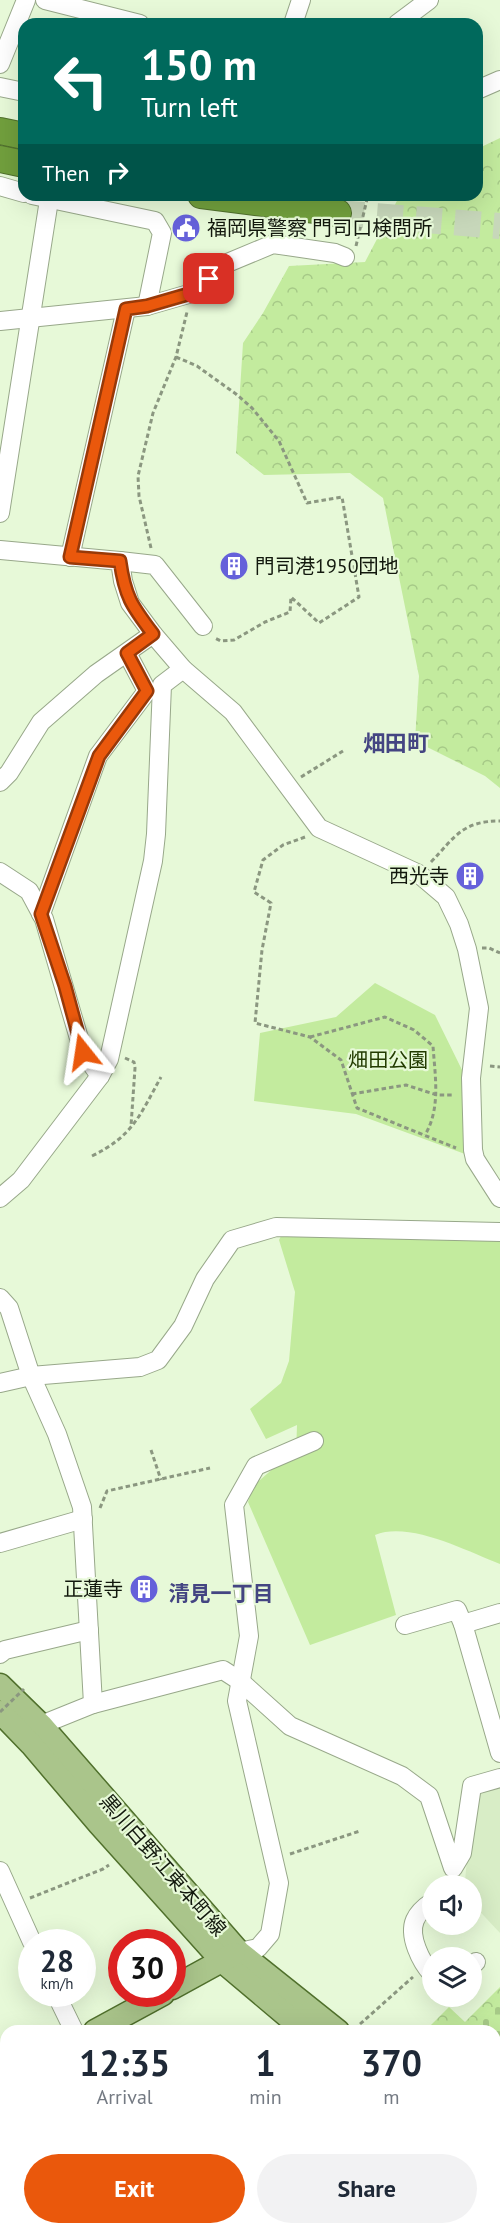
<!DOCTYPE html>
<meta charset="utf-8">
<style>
:root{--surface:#fff;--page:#f2f2f3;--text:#1f2937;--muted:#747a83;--accent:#ea580c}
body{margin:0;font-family:"PT Sans","Noto Sans JP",sans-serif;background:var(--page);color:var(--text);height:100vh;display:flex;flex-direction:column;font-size:22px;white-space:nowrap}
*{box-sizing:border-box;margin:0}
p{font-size:20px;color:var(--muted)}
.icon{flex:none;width:33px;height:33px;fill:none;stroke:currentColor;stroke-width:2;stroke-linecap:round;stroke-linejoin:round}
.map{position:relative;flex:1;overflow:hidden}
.drawer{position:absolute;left:0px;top:2025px;width:501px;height:210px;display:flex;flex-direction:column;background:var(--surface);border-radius:18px 18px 0 0;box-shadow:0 6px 24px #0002}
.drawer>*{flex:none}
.top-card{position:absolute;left:18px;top:18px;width:465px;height:183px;border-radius:18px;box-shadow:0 6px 24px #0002;background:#00695c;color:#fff;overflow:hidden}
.buttons{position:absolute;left:422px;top:1875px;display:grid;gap:12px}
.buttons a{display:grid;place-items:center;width:60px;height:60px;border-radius:50%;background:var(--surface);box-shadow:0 6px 24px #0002;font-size:30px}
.speed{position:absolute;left:18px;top:1929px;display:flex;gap:12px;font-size:30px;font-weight:700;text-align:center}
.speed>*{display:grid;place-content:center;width:78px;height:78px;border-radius:50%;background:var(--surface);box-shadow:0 6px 24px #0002;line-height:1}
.speed small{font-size:15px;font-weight:400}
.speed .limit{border:9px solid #d22;background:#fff;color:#111}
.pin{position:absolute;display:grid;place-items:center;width:51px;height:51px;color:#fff;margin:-26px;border-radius:12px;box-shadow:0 3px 9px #0006}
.me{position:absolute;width:66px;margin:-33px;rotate:345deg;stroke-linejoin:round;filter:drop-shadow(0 0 4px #0008)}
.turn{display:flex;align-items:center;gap:21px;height:126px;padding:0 24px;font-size:27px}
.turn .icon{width:78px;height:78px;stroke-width:2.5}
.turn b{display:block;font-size:42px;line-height:51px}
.then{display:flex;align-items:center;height:57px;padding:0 24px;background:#0003;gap:12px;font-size:22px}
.eta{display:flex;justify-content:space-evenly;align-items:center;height:102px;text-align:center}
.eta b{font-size:36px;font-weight:700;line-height:42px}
.primary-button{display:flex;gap:12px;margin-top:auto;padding:12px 24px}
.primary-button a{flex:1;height:69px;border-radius:36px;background:var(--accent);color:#fff;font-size:24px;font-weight:700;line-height:69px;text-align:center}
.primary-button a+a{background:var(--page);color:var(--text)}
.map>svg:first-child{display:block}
</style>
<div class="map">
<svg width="500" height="2235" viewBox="0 0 500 2235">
<defs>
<pattern id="forest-crowns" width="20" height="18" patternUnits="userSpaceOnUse" patternTransform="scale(1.5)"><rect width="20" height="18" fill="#c3eb9e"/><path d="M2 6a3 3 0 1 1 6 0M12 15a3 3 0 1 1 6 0" fill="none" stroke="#a6c987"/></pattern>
<pattern id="cemetery-stones" width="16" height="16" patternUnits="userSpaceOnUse" patternTransform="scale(1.5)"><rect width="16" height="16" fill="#c3eb9e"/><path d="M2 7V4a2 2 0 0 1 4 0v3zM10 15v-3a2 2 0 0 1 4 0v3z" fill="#a6c987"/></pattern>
</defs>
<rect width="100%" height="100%" fill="#e7f9d8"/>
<!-- built -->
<path fill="#d8edc6" d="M 500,1785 L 500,1933 L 471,1902 L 471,1886 L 461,1886 L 465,1881 L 470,1827 L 476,1795 Z"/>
<!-- green -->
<g fill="#c3eb9e">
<path d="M 375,983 L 435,1015 L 463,1072 L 465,1154 L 356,1114 L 254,1101 L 260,1033 L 336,1017 Z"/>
<path d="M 282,1234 L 500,1238 L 500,1564 C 466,1551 410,1521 375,1535 L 396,1615 L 310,1645 L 248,1502 L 253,1486 L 284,1459 L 296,1456 L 297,1425 L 266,1439 L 250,1409 L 281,1383 L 289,1361 L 295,1292 L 279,1240 Z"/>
</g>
<!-- forest -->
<g fill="url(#forest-crowns)">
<path d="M 500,138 L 500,788 L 485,776 L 415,741 L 419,676 L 383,498 L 350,473 L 264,475 L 236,453 L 243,343 L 263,313 L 289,266 L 365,262 L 400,195 L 477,195 L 477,149 Z"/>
<path d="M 500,1987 L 500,2004 L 473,2031 L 425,2031 L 449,2007 L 465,2022 Z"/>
</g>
<!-- cemetery -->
<path fill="url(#cemetery-stones)" d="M 499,2003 L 500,2004 L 500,2108 L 495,2104 L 495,2031 L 473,2031 Z"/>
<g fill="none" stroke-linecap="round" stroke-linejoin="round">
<!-- highway-tunnel -->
<path stroke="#c7d7ba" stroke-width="26" stroke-dasharray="26 13" stroke-linecap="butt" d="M 338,213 L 500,226"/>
<!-- minor casing -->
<g stroke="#98a88a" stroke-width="20">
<g id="minor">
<path d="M 45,0 L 140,24"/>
<path d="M 293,24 L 301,0"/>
<path d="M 397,24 L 429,0"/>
<path d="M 0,64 L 26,0"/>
<path d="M 0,87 L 24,92"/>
<path d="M 477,90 L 500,80"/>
<path d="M 0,186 L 24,193"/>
<path d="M 32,195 L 155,221 L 162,233 L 147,306"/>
<path d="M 0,321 L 147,306 L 192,293 L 225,264 L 273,244 L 335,253 L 345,257"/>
<path d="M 0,513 L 49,200"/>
<path d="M 0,550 L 120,561 L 123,581 L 130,603 L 153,634 L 183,669 L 233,712 L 319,828 L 419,874 L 446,897 L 459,924 L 467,949 L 479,1008 L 471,1078 L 473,1150 L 475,1159 L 500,1198"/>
<path d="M 70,557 L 126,309"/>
<path d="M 120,561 L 155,565 L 203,626"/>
<path d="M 0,782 L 9,773 L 41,722 L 96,674 L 153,634"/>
<path d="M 0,872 L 29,891 L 44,919 L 83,1052 L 100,1076"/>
<path d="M 41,914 L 98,756 L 147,691 L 127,653"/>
<path d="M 0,1198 L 21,1180 L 100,1076 L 109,1059 L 153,861 L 156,834 L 162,685 L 183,669"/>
<path d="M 0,1298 L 9,1308 L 31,1376 L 57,1434 L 82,1507 L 93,1704 L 41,1725"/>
<path d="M 0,1383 L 31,1376 L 140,1367 L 158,1360 L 183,1326 L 205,1279 L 232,1240 L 276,1227 L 500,1232"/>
<path d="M 0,1543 L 83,1519"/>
<path d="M 463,1624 L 500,1753"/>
<path d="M 405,1625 L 457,1610 L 463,1624 L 500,1613"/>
<path d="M 0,1654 L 5,1650 L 89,1630"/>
<path d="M 93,1704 L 223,1670 L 240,1681 L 290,1726 L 402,1776 L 429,1796 L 453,1868 L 462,1853 L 472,1786 L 500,1778"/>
<path d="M 0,1871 L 32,1942"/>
<path d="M 432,1902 C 426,1906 418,1913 415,1920 C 408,1936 421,1962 432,1974"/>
<path d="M 239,1952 L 258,1948 L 270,1934 L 279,1883 L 237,1701 L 249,1636 L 234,1505 L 256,1466 L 314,1441"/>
<path d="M 471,1966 L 476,1962"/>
<path d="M 56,1994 L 74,2031"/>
<path d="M 500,2193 L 496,2208 L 500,2224"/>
<path d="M 0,2209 L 6,2210"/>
<path d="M 48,2229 L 56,2235"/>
<path d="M 168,2229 L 169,2235"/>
</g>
</g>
<!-- major casing -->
<g stroke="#50702c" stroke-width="25">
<g id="major">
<path d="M 0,1685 L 41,1725 L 239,1952 L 338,2031"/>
<path d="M 0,1712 L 31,1744 L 99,1824 L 222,1961 L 305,2031"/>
<path d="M 172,1988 L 234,1954"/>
<path d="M 95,2031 L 163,1994"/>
<path d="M 0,2082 L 6,2079"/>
<path d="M 495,2145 L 500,2149"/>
<path d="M 495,2168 L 500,2171"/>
</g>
</g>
<!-- highway casing -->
<g stroke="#50702c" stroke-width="28">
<g id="highway">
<path d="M 0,131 L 24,136"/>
<path d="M 0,159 L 24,164"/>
<path d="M 201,195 L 338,213"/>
</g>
</g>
<!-- path -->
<g stroke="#8b9780" stroke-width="3" stroke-dasharray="4.5 3" stroke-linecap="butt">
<path d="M 356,246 L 368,195"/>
<path d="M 176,357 L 197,366 L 236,394 L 252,408 L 279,441 L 307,503 L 342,497 L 359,597 L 319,623 L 291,597 L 290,612 L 265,622 L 234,640 L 221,641 L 215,638"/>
<path d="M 151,548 L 139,496 L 138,476 L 153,413 L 176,357 L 187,312"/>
<path d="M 301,777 L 343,751"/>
<path d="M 305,837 L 283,845 L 263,860 L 254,892 L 271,903 L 262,950 L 255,1023 L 310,1037 L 341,1060 L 357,1108 L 456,1148"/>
<path d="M 431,862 C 455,837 462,821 500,821"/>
<path d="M 482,948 L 489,948 L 500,953"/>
<path d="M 310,1037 L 385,1017 L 414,1030 L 433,1046 C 435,1076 441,1108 425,1135"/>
<path d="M 125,1058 L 134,1062 L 135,1068 L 131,1126"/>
<path d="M 490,1066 L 500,1067"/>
<path d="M 352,1094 L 406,1085 L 437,1095 L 454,1095"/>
<path d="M 92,1156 C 133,1136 140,1115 161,1077"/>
<path d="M 151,1450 L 161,1480"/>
<path d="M 100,1508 L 107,1491 L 210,1468"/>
<path d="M 290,1854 L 360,1831"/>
<path d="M 30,1898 L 103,1869 L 109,1865"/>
<path d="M 30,1972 L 32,1977"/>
<path d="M 360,2024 L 413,1977"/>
</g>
<!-- minor -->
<use href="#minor" stroke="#fff" stroke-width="18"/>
<!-- major -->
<use href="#major" stroke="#aac58b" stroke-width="22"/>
<!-- highway -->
<use href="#highway" stroke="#719f3d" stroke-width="26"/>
<!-- path-bridge -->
<path stroke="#8b9780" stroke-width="3" stroke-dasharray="4.5 3" stroke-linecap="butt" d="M 0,1712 L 24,1689"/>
</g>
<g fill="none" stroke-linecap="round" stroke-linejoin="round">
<!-- route casing -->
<g stroke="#983908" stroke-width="15">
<path id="route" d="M 83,1052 L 65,986 L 41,914 L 99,756 L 147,691 L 127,653 L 153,634 C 132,606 125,597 120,561 L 70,557 L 126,309 L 147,306 L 192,293 L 209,279"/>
</g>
<!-- route -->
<use href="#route" stroke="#ea580c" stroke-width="10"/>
</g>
<!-- icons -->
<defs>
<g id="civic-disc" transform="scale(1.5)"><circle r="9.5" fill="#6561da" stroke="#e7f9d8"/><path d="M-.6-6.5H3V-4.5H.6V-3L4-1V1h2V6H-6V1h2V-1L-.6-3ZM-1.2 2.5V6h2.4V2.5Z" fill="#fff"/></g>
<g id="building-disc" transform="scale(1.5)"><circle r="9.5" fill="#6561da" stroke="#e7f9d8"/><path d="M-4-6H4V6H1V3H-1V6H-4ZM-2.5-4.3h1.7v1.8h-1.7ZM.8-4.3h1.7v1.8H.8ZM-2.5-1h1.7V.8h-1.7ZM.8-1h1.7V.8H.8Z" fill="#fff"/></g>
</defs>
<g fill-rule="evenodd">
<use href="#civic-disc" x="186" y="228"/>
<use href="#building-disc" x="234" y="566"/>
<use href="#building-disc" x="470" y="876"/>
<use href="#building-disc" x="144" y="1589"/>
</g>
<g text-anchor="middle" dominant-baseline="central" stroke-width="4.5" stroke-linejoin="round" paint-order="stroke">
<!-- poi labels -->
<g font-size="20" fill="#12180d" stroke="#e7f9d8" text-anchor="start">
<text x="207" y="228">福岡県警察 門司口検問所</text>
<text x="255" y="566">門司港1950団地</text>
<text x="449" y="876" text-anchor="end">西光寺</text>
<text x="123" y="1589" text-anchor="end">正蓮寺</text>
</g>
<!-- park labels -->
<g font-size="20" fill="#223b00" stroke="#e7f9d8">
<text x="388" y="1060">畑田公園</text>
</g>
<!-- street labels -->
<g font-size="20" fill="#12180d" stroke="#e7f9d8">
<text transform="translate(163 1865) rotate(49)">黒川白野江東本町線</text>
</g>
<!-- neighbourhood labels -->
<g font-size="21" font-weight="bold" fill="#444582" stroke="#e7f9d8">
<text x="221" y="1593">清見一丁目</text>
</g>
<!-- quarter labels -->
<g font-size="22" font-weight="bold" fill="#444582" stroke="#e7f9d8">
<text x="396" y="743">畑田町</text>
</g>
</g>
</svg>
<div class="buttons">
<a><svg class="icon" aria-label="sound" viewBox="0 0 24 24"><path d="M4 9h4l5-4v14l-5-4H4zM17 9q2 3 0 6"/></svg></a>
<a><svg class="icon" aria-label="layers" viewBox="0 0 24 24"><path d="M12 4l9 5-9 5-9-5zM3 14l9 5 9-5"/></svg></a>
</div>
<div class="speed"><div>28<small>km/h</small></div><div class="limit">30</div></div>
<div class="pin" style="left:209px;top:279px;background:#d93025"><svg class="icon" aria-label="arrive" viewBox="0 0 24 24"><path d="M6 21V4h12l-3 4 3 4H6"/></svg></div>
<svg class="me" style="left:83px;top:1052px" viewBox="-20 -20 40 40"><path d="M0-17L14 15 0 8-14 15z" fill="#ea580c" stroke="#fff" stroke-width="4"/></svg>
<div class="top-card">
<div class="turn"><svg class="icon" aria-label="left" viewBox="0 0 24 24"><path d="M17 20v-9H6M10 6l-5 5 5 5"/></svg><div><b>150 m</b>Turn left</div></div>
<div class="then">Then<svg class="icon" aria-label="right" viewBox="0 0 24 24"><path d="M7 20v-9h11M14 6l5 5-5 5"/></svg></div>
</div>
<section class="drawer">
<div class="eta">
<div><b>12:35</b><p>Arrival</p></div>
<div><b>1</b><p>min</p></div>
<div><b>370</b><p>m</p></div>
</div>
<div class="primary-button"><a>Exit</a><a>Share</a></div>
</section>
</div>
